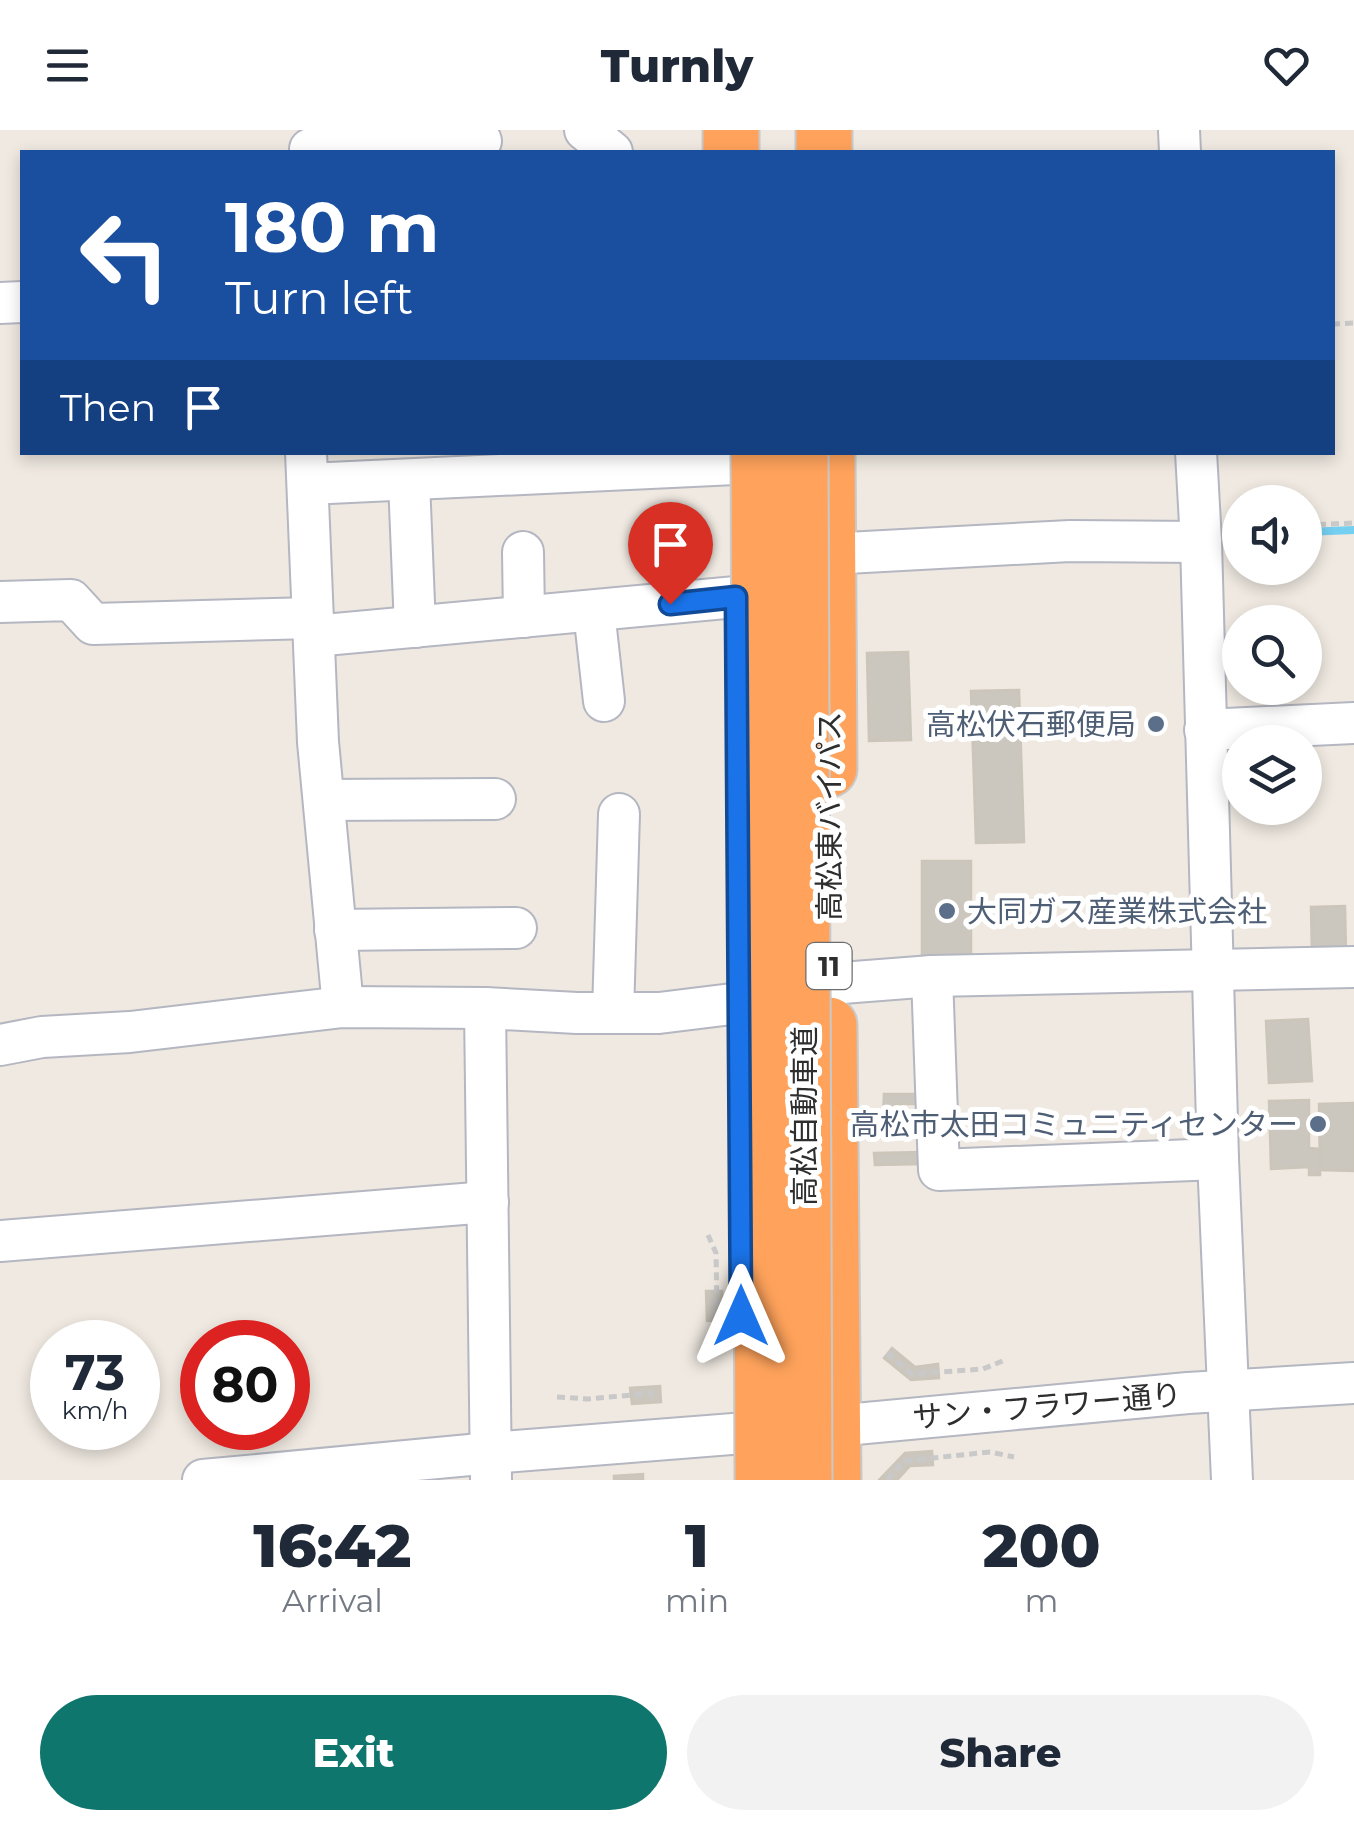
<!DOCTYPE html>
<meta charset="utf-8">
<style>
:root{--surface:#fff;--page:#f2f2f3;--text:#1f2937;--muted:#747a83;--accent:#0f766e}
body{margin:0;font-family:Montserrat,"Noto Sans JP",sans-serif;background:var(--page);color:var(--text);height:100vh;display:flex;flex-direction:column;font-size:38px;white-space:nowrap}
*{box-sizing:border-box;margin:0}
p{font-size:32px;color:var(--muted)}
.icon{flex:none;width:55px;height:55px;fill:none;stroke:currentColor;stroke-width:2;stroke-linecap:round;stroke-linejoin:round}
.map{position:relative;height:1350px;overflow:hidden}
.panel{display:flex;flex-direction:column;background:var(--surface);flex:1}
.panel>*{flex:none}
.top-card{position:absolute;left:20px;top:20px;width:1315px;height:305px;border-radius:0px;box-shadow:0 5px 15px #0003;background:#1a4fa0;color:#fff;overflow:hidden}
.buttons{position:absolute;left:1222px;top:355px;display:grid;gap:20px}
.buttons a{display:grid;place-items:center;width:100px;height:100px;border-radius:50%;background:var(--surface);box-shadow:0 5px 15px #0003;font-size:50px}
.speed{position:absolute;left:30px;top:1190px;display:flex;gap:20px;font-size:50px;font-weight:700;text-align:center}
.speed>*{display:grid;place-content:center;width:130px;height:130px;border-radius:50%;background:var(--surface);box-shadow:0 5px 15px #0003;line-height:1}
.speed small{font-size:25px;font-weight:400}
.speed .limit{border:15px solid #d22;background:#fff;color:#111}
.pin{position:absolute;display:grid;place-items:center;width:85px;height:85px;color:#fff;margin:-102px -42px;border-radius:50% 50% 50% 0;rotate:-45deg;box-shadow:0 0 10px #0007}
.pin .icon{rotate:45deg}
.me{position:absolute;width:110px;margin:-55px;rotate:0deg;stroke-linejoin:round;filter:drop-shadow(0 0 8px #0008)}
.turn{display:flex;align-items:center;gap:35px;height:210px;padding:0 40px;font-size:45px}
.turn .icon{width:130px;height:130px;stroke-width:2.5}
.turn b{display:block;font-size:70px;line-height:85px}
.then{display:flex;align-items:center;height:95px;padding:0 40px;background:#0003;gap:20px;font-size:38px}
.eta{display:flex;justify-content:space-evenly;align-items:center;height:170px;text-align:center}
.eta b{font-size:60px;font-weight:800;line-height:70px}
.action{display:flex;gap:20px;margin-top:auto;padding:20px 40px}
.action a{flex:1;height:115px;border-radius:60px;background:var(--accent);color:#fff;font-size:40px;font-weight:800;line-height:115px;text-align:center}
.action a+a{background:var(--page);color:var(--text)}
header{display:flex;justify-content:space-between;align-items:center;height:130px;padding:0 40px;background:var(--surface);font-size:45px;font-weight:800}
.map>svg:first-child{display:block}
</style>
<header><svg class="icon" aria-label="menu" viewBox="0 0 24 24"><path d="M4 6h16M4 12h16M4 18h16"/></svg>Turnly<svg class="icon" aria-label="heart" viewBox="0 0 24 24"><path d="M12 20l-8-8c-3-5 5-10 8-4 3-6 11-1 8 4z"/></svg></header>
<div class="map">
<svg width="1354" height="1350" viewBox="0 0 1354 1350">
<rect width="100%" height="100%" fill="#efe9e1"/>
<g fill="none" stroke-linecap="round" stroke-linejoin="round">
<!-- stream -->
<g stroke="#75cff0" stroke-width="8">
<path d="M 1305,402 L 1354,400"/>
<path d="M 1216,406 L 1240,404"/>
</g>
</g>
<!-- building -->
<g fill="#cbc7bf" stroke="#cbc5ba" stroke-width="2.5">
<path d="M 908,522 L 911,610 L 869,611 L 867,523 Z"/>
<path d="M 1019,560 L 1024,712 L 976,713 L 971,561 Z"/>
<rect x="922" y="731" width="49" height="100"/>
<path d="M 1345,776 L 1346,825 L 1312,825 L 1311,777 Z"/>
<path d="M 1308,889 L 1312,951 L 1269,953 L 1266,891 Z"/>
<path d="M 884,964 L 918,964 L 918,974 L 895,974 L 895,989 L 883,989 Z"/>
<path d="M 1309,970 L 1309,1018 L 1320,1019 L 1320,1045 L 1309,1045 L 1309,1037 L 1271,1039 L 1269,971 Z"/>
<path d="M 1354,973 L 1354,1041 L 1320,1040 L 1319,974 Z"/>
<path d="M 923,1022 L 923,1034 L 875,1035 L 874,1023 Z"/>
<path d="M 706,1161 L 722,1161 L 723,1190 L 707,1191 Z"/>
<path d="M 892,1218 L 915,1237 L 938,1234 L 939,1248 L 911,1250 L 884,1228 Z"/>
<path d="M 660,1256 L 661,1272 L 632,1274 L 630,1258 Z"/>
<path d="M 932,1321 L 933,1335 L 910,1336 L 897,1350 L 880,1349 L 905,1323 Z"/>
<path d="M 643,1344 L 643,1350 L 614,1350 L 614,1346 Z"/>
</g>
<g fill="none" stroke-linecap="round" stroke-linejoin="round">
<!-- minor casing -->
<g stroke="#b4b7c1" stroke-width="44">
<g id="minor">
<path d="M 585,0 L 612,22"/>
<path d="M 1179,0 L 1180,22"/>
<path d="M 310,19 L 481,11"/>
<path d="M 0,173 L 22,172"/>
<path d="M 306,322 L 318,612 L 343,877"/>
<path d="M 1196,322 L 1201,412 L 1218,1029 L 1232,1350"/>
<path d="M 409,351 L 415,497"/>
<path d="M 308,354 L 735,334"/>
<path d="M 523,422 L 524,487"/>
<path d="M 828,424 L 1070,411 L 1201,412"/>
<path d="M 0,472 L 71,470 L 93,494 L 313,488"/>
<path d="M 594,481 L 604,571"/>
<path d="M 314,506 L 736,467"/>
<path d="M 1205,600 L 1354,593"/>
<path d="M 324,670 L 495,669"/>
<path d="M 335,800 L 516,798"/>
<path d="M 932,846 L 939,1040 L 1218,1029"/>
<path d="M 829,854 L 932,846 L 1354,837"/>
<path d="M 485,878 L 491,1349"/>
<path d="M 613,883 L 619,684"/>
<path d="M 0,915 L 42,907 L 130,902 L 343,877 L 485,878 L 577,883 L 659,883 L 740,873"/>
<path d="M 0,1111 L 488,1072"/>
<path d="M 203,1350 L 491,1323 L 834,1296 L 1188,1263 L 1354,1253"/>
</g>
</g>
<!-- highway casing -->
<g stroke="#c9c9c9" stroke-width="59">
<g id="highway">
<path d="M 731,0 L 731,22"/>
<path d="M 824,0 L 824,22"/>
<path d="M 827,322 L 829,639"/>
<path d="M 829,895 L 833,1350"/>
</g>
</g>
<!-- path -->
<g stroke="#c9c9c9" stroke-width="5" stroke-dasharray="8 5" stroke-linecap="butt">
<path d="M 1332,194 L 1354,193"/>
<path d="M 1305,395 L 1354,393"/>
<path d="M 708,1105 L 716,1123 L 717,1187"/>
<path d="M 887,1223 L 912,1244 L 983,1239 L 1005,1230"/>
<path d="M 557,1267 L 588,1269 L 654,1263"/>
<path d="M 887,1350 L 904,1331 L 990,1322 L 1014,1327"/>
</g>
<!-- minor -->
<use href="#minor" stroke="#fff" stroke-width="40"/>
<!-- highway -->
<use href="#highway" stroke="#ffa35c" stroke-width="55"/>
<!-- highway-bridge casing -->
<g stroke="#c9c9c9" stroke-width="59" stroke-linecap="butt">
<g id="highway-bridge">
<path d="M 759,322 L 763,1350"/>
<path d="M 800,322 L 804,1350"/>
</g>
</g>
<!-- highway-bridge -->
<use href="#highway-bridge" stroke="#ffa35c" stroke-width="55"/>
</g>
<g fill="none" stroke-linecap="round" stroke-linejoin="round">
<!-- route casing -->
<g stroke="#114b97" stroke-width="25">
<path id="route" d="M 670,474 L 736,467 L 741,1186"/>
</g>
<!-- route -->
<use href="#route" stroke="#1a73e8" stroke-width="18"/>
</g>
<!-- markers -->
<g fill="#5c6f8a" stroke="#fff" stroke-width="4">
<circle cx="1156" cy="594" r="10"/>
<circle cx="947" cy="781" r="10"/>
<circle cx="1318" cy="994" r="10"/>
</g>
<g text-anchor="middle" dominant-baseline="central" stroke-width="10" stroke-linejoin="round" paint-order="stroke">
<!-- shield labels -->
<rect fill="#fff" stroke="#6d6d6d" stroke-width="2.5" x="806.5" y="813" width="45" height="46" rx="8"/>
<g font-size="28" font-weight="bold" fill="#2e2e2e">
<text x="829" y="836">11</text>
</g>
<!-- service labels -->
<g font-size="30" fill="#4e5e75" stroke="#fff" text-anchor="end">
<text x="1136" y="594">高松伏石郵便局</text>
<text x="967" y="781" text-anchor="start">大同ガス産業株式会社</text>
<text x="1298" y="994">高松市太田コミュニティセンター</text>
</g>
<!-- street labels -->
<g font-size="30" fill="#2e2e2e" stroke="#fff">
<text transform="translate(829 686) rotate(-90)">高松東バイパス</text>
<text transform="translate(804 986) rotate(-90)">高松自動車道</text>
<text transform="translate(1047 1276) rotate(-5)">サン・フラワー通り</text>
</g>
</g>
</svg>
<div class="buttons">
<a><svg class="icon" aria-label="sound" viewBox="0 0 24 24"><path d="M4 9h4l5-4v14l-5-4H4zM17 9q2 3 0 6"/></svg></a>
<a><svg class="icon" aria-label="search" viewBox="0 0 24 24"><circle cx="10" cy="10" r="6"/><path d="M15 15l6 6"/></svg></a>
<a><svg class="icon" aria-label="layers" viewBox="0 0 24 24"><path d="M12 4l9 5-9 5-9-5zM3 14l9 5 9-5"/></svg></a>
</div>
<div class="speed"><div>73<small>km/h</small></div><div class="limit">80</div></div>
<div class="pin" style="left:670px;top:474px;background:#d93025"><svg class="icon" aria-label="arrive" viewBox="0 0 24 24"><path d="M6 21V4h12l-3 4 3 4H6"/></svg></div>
<svg class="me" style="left:741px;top:1186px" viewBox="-20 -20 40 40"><path d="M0-17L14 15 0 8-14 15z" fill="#1a73e8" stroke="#fff" stroke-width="4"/></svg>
<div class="top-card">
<div class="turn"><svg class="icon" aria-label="left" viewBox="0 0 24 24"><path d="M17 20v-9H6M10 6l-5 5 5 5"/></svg><div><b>180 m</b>Turn left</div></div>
<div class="then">Then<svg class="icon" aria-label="arrive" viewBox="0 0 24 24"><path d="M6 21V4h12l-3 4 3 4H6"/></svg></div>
</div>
</div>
<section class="panel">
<div class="eta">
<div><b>16:42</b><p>Arrival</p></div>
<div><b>1</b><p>min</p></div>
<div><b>200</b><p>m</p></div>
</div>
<div class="action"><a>Exit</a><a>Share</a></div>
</section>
